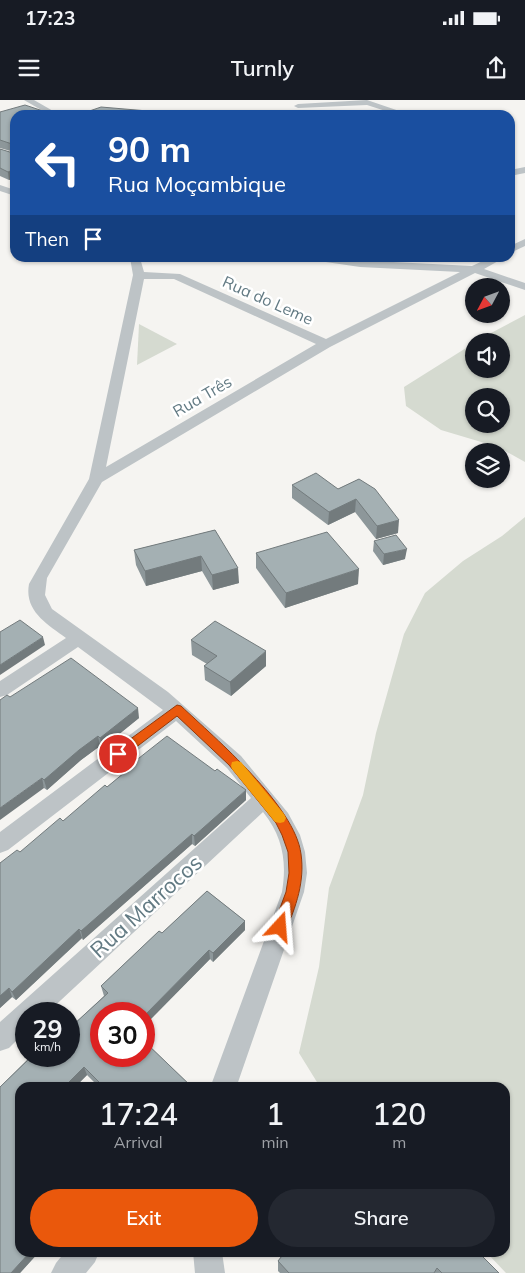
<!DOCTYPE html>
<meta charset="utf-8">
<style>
:root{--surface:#171b24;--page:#242831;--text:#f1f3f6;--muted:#9ea1a6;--accent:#ea580c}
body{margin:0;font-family:Mulish,sans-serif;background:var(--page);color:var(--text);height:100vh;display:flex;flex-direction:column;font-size:19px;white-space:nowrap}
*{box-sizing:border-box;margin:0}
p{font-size:16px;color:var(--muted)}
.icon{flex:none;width:28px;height:28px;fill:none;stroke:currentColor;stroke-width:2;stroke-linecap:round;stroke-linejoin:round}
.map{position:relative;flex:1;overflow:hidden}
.drawer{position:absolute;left:15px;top:982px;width:495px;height:175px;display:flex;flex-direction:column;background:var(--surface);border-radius:15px;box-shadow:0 1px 4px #0004}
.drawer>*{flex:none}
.top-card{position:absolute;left:10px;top:10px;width:505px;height:152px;border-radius:15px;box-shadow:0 1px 4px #0004;background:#1a4fa0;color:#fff;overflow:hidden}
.needle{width:32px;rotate:229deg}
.buttons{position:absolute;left:465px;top:178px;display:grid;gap:10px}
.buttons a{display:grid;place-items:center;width:45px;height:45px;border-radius:50%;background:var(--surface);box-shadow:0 1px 4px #0004;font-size:25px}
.speed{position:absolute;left:15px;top:902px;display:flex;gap:10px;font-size:25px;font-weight:700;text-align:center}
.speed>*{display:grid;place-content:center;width:65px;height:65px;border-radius:50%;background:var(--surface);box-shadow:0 1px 4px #0004;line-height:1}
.speed small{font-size:12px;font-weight:400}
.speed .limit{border:8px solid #d22;background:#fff;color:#111}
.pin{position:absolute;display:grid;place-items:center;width:42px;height:42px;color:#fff;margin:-21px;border:2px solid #fff;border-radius:50%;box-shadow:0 1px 5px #0007}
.me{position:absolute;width:55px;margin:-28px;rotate:19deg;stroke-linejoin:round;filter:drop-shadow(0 0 4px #0008)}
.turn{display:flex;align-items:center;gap:18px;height:105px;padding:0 15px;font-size:22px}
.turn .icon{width:65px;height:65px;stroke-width:2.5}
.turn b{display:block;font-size:35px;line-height:42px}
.then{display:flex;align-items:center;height:48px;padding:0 15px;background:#0003;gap:10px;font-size:19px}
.eta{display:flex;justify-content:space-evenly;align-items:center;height:85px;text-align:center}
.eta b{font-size:30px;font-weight:600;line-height:35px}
.button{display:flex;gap:10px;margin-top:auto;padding:10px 15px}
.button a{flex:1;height:58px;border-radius:30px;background:var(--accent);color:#fff;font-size:20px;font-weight:600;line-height:58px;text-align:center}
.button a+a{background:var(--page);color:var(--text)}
.status{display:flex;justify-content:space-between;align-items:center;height:35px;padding:0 25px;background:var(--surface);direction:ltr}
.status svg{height:14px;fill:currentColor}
header{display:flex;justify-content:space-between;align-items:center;height:65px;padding:0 15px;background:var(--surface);font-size:22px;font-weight:600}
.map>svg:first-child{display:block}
</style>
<div class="status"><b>17:23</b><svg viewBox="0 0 49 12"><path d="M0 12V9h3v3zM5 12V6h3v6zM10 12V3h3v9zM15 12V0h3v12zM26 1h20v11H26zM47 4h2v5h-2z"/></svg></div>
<header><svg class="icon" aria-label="menu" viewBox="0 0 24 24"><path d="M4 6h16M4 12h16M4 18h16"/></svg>Turnly<svg class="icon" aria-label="share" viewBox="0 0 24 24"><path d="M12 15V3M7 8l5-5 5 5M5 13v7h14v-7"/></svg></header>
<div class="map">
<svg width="525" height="1173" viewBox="0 0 525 1173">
<rect width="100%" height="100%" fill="#f5f4f1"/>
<!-- green -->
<g fill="#d5dad0" fill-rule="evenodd">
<path d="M 525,215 L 525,362 L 498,347 L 441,330 L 406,306 L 404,287 L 474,243 L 474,269 L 501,269 L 501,241 L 476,241 ZM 474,296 L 501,296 L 501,324 L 474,324 Z"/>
<path d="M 139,224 L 177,244 L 137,265 Z"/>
<path d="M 525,417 L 525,1173 L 506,1173 L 487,1153 L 505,1152 L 505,988 L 320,987 L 299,953 L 319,867 L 329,788 L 363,695 L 376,633 L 404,534 L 425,493 L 463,461 L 502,436 Z"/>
</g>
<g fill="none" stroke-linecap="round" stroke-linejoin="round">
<!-- minor -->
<g fill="#bdc3c6" fill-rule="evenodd">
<path d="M 24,0 L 34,0 L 60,15 L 50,15 Z"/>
<path d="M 367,0 L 411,15 L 398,15 L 367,5 L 298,8 L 294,6 L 298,4 Z"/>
<path d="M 525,67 L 525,73 L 510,76 L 510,70 Z"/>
<path d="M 0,85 L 15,90 L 15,96 L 0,91 Z"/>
<path d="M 525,139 L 525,146 L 510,153 L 510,146 Z"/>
<path d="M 130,158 L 140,158 L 144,172 L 180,174 L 326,239 L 460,172 L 360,167 L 319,161 L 315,160 L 314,158 L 472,166 L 489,158 L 501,158 L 500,160 L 484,169 L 525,183 L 525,190 L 475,173 L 330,247 L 102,382 L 47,478 L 45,495 L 52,509 L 168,592 L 241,656 L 288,713 L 300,735 L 305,752 L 307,773 L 304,792 L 236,988 L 210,988 L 282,792 C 287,762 283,737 263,712 L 46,914 L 26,914 L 26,931 L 9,948 L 0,951 L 0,922 L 251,698 L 227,668 L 176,621 L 8,750 L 0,753 L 0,732 L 163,610 L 78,547 L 7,595 L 0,597 L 0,581 L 66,538 C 47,524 24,511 29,484 L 89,379 L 133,175 ZM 144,179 L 174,179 L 316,244 L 106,367 Z"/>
<path d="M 65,1152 L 99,1152 L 95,1162 L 86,1173 L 51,1173 L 56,1163 Z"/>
<path d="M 193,1152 L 222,1152 L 225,1173 L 195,1173 Z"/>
</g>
</g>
<!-- wall -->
<g fill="#8d979a">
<path d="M 0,12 L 15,15 L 15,78 L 9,80 L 0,76 L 0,49 L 13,53 L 14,52 L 0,48 Z"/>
<path d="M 359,379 L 398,433 L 376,439 L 355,412 L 328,425 L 292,398 L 292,385 L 338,389 Z"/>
<path d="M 215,430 L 239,483 L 213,490 L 202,471 L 146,486 L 136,465 L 134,450 Z"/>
<path d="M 374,441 L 405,459 L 383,465 L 373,451 Z"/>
<path d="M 256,453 L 358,484 L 285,508 L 256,468 Z"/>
<path d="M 191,540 L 266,566 L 231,596 L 205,580 L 204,566 L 207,564 L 192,555 Z"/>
<path d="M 10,597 L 139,618 L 102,648 L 100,646 L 81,660 L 47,690 L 44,688 Z"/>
<path d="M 134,662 L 246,700 L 195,746 L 192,744 L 83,840 L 82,838 L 16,900 L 12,897 L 0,908 L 0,763 L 20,752 L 63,721 L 107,687 L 134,665 Z"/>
<path d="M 207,791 L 245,821 L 245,830 L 213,862 L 210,859 L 144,926 L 144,914 L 101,914 L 101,956 L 144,956 L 144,941 L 193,988 L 100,988 L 87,975 L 74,988 L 20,988 L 20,1152 L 39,1152 L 20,1173 L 0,1173 L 0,987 L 27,960 L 23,951 L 26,948 L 26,956 L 69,956 L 69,922 L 73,925 L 104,896 L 101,886 L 159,831 L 162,833 Z"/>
<path d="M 285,1152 L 499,1173 L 280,1173 L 278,1171 L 278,1161 Z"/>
</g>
<!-- shaded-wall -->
<g fill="#737b7d">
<path d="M 15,69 L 15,78 L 9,80 L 8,72 Z"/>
<path d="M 356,399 L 355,412 L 328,425 L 329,412 Z"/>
<path d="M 399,420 L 398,433 L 376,439 L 377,426 Z"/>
<path d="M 407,449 L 405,459 L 383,465 L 384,454 Z"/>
<path d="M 201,456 L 202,471 L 146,486 L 145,471 Z"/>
<path d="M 238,468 L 239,483 L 213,490 L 212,475 Z"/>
<path d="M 359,469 L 358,484 L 285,508 L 286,493 Z"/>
<path d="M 43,537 L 45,545 L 0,575 L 0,565 Z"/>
<path d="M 266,551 L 266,566 L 231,596 L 230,582 Z"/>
<path d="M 138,608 L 139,618 L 102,648 L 100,638 Z"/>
<path d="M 98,636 L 100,646 L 81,660 L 47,690 L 44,680 L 79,650 Z"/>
<path d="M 42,678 L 44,688 L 0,720 L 0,708 Z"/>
<path d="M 246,690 L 246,700 L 195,746 L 194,736 Z"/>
<path d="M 192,734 L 192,744 L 83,840 L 81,831 Z"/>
<path d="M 245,821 L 245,830 L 213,862 L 213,853 Z"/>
<path d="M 79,829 L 82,838 L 16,900 L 12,892 Z"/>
<path d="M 209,850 L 210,859 L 144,926 L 144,916 Z"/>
<path d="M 9,888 L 12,897 L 0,908 L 0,896 Z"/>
<path d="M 84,967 L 87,975 L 74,988 L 63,988 Z"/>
<path d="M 30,1152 L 39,1152 L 20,1173 L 11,1173 Z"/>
</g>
<!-- building -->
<g fill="#a4b0b3" stroke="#737b7d">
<path d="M 25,5 L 55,15 L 15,15 L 15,45 L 0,40 L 0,12 Z"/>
<path d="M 101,7 L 183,14 L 186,15 L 78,15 Z"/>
<path d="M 0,49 L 13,53 L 15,52 L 15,69 L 8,72 L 0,68 Z"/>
<path d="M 316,373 L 338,389 L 359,379 L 375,389 L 399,420 L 377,426 L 356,399 L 329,412 L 292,385 Z"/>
<path d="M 215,430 L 238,468 L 212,475 L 201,456 L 145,471 L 134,450 Z"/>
<path d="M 327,432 L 359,469 L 286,493 L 256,453 Z"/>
<path d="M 396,435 L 407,449 L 384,454 L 374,441 Z"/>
<path d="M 20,520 L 43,537 L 0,565 L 0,532 Z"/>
<path d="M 215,521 L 266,551 L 230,582 L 204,566 L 217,556 L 191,540 Z"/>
<path d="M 71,558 L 138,608 L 100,638 L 98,636 L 79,650 L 44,680 L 42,678 L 0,708 L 0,600 L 7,595 L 10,597 Z"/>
<path d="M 167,636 L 215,671 L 217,669 L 246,690 L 194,736 L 192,734 L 81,831 L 79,829 L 12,892 L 9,888 L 0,896 L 0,763 L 17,750 L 20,752 L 60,718 L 63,721 L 105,685 L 107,687 L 136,663 L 134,662 Z"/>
<path d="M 207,791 L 245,821 L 213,853 L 209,850 L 144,916 L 144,914 L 101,914 L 101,956 L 144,956 L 144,941 L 193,988 L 105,988 L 84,967 L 63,988 L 20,988 L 20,1152 L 30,1152 L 11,1173 L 0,1173 L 0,987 L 30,958 L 28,956 L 69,956 L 69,922 L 73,925 L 108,893 L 101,886 L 159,831 L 162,833 Z"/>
<path d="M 26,948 L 26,955 L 23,951 Z"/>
<path d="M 285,1152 L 478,1152 L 499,1173 L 442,1173 L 437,1168 L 434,1173 L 289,1173 L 278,1161 Z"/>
</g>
<!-- route -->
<path fill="#ea580c" stroke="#983908" d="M 177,605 L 181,606 C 216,639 295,706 301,754 C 305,781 296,807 285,832 L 280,834 L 275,832 L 273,827 L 286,792 L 289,773 L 288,752 L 282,735 L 276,723 L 229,665 L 177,616 L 122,658 L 114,658 L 112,654 L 114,651 Z"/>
<!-- slow -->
<path fill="#f59e0b" d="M 237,661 L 241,662 L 284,714 L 286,718 L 284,722 L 280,723 L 275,722 L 232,669 L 231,666 L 232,662 Z"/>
<g text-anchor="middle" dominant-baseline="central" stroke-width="5" stroke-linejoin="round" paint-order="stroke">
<!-- far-street labels -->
<g font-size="16" fill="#627a83" stroke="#fff">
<text transform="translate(268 200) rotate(24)">Rua do Leme</text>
<text transform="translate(202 296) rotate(-30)">Rua Três</text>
</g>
<!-- near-street labels -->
<g font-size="22" fill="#627a83" stroke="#fff">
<text transform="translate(146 806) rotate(-42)">Rua Marrocos</text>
</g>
</g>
</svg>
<div class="buttons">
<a><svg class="needle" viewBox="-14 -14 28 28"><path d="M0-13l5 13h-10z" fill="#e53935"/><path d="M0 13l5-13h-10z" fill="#9ea1a6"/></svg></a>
<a><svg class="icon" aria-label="sound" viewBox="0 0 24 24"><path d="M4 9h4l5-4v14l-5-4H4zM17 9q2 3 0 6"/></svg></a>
<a><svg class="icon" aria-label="search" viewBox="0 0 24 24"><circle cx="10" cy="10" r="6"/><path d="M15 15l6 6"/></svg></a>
<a><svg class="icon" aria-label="layers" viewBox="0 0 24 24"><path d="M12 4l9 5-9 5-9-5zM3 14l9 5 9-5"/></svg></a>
</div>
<div class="speed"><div>29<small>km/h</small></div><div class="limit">30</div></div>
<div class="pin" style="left:118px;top:654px;background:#d93025"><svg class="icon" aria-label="arrive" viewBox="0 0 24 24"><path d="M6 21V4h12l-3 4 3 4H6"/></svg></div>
<svg class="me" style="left:280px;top:827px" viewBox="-20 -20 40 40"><path d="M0-17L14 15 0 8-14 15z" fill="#ea580c" stroke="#fff" stroke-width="4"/></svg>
<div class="top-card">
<div class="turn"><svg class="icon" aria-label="left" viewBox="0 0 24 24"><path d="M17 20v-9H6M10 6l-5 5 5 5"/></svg><div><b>90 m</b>Rua Moçambique</div></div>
<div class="then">Then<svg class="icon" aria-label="arrive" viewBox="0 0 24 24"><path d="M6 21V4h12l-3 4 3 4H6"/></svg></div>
</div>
<section class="drawer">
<div class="eta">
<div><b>17:24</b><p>Arrival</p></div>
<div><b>1</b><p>min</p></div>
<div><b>120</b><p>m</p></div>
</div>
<div class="button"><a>Exit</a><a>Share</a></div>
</section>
</div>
